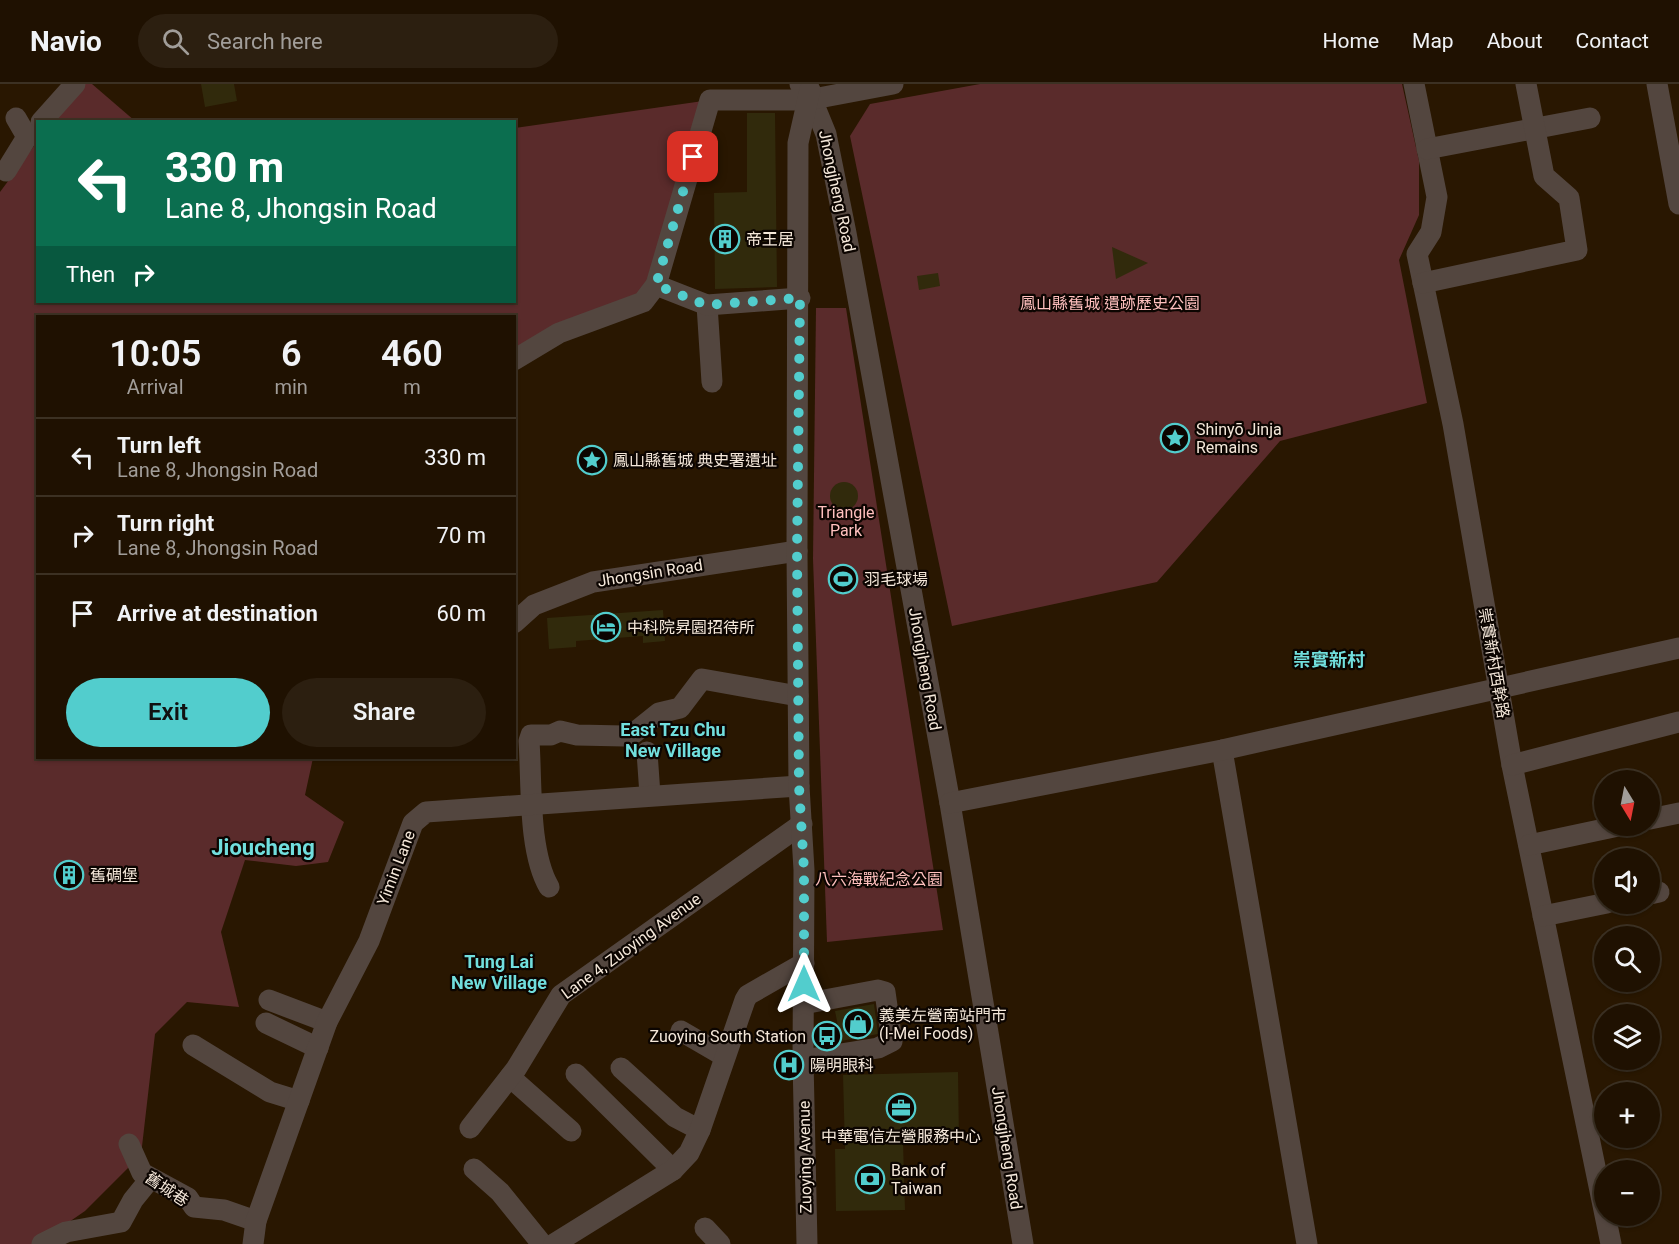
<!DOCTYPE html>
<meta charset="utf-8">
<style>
:root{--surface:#1f1101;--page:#2c1f10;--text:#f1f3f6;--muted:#a19d99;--line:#3c3123;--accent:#52cdcd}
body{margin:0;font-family:Roboto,"Noto Sans TC",sans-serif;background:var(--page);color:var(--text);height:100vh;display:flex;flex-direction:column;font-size:22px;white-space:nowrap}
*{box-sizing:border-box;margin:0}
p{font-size:20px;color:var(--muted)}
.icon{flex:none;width:33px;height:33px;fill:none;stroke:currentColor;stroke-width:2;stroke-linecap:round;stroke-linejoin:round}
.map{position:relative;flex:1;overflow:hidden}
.details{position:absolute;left:36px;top:231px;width:480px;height:444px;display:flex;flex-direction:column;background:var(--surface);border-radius:0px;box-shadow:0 2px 4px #0004,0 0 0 2px var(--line)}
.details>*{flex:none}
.top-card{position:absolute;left:36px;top:36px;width:480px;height:183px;border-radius:0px;box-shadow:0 2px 4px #0004,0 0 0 2px var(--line);background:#0b6e4f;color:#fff;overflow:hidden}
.needle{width:39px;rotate:170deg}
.controls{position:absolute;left:1594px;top:686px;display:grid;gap:12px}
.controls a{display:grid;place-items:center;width:66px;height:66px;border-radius:50%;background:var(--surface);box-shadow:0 2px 4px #0004,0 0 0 2px var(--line);font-size:30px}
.pin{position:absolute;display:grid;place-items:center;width:51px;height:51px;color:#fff;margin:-26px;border-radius:12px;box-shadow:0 3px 9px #0006}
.me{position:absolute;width:66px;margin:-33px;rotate:0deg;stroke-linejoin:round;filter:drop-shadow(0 0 4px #0008)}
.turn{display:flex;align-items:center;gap:21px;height:126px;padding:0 30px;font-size:27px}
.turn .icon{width:78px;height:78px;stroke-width:2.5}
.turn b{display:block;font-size:42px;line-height:51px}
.then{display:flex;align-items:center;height:57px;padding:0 30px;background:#0003;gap:12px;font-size:22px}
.eta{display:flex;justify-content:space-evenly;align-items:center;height:102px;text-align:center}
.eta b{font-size:36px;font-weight:600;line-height:42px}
.button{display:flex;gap:12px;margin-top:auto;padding:12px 30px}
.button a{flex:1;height:69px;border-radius:36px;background:var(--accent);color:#111;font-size:24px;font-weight:600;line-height:69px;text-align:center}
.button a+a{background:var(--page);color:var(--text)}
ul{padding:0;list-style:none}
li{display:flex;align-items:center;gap:18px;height:78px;padding:0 30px;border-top:2px solid var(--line)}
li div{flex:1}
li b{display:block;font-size:22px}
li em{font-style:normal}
header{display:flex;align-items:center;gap:36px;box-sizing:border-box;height:84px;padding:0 30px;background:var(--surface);border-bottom:2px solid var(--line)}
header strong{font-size:28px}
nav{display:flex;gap:33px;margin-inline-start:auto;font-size:21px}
.search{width:420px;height:54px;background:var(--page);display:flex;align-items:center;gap:15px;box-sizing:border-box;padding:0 21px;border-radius:33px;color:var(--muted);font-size:22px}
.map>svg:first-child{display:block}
</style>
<header>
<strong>Navio</strong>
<div class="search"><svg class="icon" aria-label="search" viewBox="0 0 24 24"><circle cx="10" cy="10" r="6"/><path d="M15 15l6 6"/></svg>Search here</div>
<nav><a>Home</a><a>Map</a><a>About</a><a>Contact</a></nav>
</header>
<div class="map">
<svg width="1679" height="1160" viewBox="0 0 1679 1160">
<rect width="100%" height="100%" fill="#291701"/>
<!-- green -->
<g fill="#5a2b2b">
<path d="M 80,0 L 92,0 L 135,37 L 52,38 Z"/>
<path d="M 980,0 L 1402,0 L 1419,77 L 1419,131 L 1399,176 L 1427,319 L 1280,357 L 1157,498 L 952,542 L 850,52 L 870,20 Z"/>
<path d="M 710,16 L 656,201 L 515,276 L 514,232 L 38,232 L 38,674 L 313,674 L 305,711 L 344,738 L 328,778 L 296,782 L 245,776 L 221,848 L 239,923 L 187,918 L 155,950 L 141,1071 L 85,1127 L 37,1160 L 0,1160 L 0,108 L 37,58 L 38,218 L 514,218 L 515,44 Z"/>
<path d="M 816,224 L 846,224 L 943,846 L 827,858 L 813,475 Z"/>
</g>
<!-- building -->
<g fill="#312a0c">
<path d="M 201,0 L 234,0 L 237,17 L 205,23 Z"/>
<path d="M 747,29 L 775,29 L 777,203 L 715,205 L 714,109 L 747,108 Z"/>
<path d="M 1112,163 L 1148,179 L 1116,195 Z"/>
<path d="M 938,189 L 940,202 L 919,206 L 917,192 Z"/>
<circle cx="844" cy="412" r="14"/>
<path d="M 663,526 L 665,557 L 643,559 L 643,552 L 576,557 L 576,563 L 549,565 L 547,534 Z"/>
<circle cx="69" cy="790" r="9"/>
<path d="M 874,920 L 878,950 L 841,957 L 835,927 Z"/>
<path d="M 958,988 L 959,1057 L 903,1058 L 905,1126 L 836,1127 L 835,1065 L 845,1065 L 843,991 Z"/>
</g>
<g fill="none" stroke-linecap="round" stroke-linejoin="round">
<!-- minor -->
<g stroke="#53463f" stroke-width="21">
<path d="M 800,0 L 817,28 L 826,50 L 846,149 L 950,719 L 1023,1160"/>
<path d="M 1414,0 L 1437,113 L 1431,148 L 1417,170 L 1453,340 L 1512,681 L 1611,1160"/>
<path d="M 1657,0 L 1679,120"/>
<path d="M 41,38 L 75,0"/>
<path d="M 1427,65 L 1590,34"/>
<path d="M 6,87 L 27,53 L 16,34"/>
<path d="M 1423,199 L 1577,166 L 1569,114 L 1544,92 L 1526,0"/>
<path d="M 656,201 L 710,16 L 808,16 L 893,0"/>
<path d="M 707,221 L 712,298"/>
<path d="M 514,276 L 559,249 L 643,218 L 656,201 L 707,221 L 800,214"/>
<path d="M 514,539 L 534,521 L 593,498 L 797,467"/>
<path d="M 1222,666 L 1307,1160"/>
<path d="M 647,668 L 650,711"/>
<path d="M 1512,681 L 1679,638"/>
<path d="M 950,719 L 1222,666 L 1679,564"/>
<path d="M 1650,735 L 1679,729"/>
<path d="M 1529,761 L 1623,741"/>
<path d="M 549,803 C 528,767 532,699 529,657 L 531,651 L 551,651 L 560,647 L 577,651 L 624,652 L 634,649 L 659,629 L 680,624 L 702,595 L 798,612"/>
<path d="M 1650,810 L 1659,808"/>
<path d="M 1543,832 L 1607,819"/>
<path d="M 269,916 L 327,938"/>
<path d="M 266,939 L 318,964"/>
<path d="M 681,947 L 724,972"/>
<path d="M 193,961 L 270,1008 L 299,1017"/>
<path d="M 803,976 L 878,964 L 892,957 L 885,908 L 878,906 L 803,920"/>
<path d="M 621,984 L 675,1033 L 700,1046"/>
<path d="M 576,990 L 673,1086"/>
<path d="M 510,993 L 571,1047"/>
<path d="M 470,1044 L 516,985 L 561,911 L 802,740"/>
<path d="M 129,1060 L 142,1089 L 188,1114 L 194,1123 L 224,1126 L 256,1137"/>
<path d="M 474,1085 L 500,1108 L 542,1160"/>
<path d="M 705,1144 L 720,1160"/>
<path d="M 42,1160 L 66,1148 L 121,1138 L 133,1116 L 150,1095"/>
<path d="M 253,1160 L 256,1137 L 327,938 L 369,857 L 413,739 L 426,728 L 799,702"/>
<path d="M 554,1160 L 673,1086 L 689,1069 L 700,1046 L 745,916 L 748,911 L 804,879"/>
<path d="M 807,1160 L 803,976 L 804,786 L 799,702 L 797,467 L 798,59 L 810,6"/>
</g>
</g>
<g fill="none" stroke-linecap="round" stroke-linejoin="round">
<!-- route -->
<path stroke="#52cdcd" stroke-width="10" stroke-dasharray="0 18" d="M 693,73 L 656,201 L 706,221 L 800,214 L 797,467 L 799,702 L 804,786 L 804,900"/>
</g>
<!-- icons -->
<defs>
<g id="building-ring" transform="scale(1.5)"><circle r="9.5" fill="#0c0501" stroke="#52cdcd" stroke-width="1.5"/><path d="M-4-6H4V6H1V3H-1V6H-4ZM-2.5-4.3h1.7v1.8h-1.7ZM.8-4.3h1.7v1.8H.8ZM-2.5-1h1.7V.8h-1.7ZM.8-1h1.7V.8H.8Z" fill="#52cdcd"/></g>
<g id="sight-ring" transform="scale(1.5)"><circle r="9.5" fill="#0c0501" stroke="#52cdcd" stroke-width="1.5"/><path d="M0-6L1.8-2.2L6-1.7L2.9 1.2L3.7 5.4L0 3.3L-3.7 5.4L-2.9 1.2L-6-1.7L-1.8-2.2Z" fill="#52cdcd"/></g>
<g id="stadium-ring" transform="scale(1.5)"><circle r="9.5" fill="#0c0501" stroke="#52cdcd" stroke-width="1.5"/><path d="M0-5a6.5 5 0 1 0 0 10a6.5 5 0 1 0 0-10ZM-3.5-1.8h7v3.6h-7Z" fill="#52cdcd"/></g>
<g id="hotel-ring" transform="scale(1.5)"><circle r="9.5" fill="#0c0501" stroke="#52cdcd" stroke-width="1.5"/><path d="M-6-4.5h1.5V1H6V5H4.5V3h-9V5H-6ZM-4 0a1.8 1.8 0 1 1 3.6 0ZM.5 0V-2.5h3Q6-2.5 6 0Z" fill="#52cdcd"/></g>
<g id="shop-ring" transform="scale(1.5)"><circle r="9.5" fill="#0c0501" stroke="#52cdcd" stroke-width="1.5"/><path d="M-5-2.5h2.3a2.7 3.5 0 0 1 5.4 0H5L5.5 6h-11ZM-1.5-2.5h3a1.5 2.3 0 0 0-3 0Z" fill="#52cdcd"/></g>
<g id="bus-ring" transform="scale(1.5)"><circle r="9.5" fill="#0c0501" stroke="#52cdcd" stroke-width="1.5"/><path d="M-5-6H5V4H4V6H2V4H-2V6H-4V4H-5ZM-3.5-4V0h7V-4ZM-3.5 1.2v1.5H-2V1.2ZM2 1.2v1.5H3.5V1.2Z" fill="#52cdcd"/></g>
<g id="hospital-ring" transform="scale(1.5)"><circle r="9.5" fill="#0c0501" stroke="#52cdcd" stroke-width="1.5"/><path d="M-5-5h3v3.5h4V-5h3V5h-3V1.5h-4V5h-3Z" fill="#52cdcd"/></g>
<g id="office-ring" transform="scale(1.5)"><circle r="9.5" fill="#0c0501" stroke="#52cdcd" stroke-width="1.5"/><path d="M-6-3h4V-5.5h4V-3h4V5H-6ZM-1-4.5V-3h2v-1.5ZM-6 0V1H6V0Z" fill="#52cdcd"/></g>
<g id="bank-ring" transform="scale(1.5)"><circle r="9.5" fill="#0c0501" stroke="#52cdcd" stroke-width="1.5"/><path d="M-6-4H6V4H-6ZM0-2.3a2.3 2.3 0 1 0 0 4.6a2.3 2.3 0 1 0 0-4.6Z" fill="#52cdcd"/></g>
</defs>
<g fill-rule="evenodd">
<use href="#building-ring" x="725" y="155"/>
<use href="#sight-ring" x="1175" y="354"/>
<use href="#sight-ring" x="592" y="376"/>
<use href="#stadium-ring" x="843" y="495"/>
<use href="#hotel-ring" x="606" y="543"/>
<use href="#building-ring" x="69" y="791"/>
<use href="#shop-ring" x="858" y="940"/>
<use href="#bus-ring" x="827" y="952"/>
<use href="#hospital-ring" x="789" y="981"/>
<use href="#office-ring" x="901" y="1024"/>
<use href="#bank-ring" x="870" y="1095"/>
</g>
<g text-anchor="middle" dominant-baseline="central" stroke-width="4.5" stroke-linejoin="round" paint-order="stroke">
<!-- street labels -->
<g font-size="16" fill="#f4e7d9" stroke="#0c0501">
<text transform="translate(837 107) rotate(78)">Jhongjheng Road</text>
<text transform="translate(650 489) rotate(-9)">Jhongsin Road</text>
<text transform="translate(1494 579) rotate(80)">崇實新村西幹路</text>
<text transform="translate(925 585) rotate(80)">Jhongjheng Road</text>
<text transform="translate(396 784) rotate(-69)">Yimin Lane</text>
<text transform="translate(631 862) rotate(-36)">Lane 4, Zuoying Avenue</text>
<text transform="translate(1007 1064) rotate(81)">Jhongjheng Road</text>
<text transform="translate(805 1073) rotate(-91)">Zuoying Avenue</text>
<text transform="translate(167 1105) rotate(34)">舊城巷</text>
</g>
<!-- poi labels -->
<g font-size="16" fill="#f4e7d9" stroke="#0c0501" text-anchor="start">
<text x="746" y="155">帝王居</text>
<text x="1196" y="345">Shinyō Jinja<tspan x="1196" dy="18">Remains</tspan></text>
<text x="613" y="376">鳳山縣舊城 典史署遺址</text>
<text x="864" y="495">羽毛球場</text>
<text x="627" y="543">中科院昇園招待所</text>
<text x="90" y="791">舊碉堡</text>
<text x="879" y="931">義美左營南站門市<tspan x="879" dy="18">(I-Mei Foods)</tspan></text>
<text x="806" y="952" text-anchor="end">Zuoying South Station</text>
<text x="810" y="981">陽明眼科</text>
<text x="901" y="1052" text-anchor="middle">中華電信左營服務中心</text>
<text x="891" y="1086">Bank of<tspan x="891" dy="18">Taiwan</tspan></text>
</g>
<!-- park labels -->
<g font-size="16" fill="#ffc0be" stroke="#0c0501">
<text x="1110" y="219">鳳山縣舊城 遺跡歷史公園</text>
<text x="846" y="428">Triangle<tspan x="846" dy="18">Park</tspan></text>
<text x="879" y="795">八六海戰紀念公園</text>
</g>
<!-- neighbourhood labels -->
<g font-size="18" font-weight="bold" fill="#71dedd" stroke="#0c0501">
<text x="1329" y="575">崇實新村</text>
<text x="673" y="645">East Tzu Chu<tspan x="673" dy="21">New Village</tspan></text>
<text x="499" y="877">Tung Lai<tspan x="499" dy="21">New Village</tspan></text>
</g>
<!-- district labels -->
<g font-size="22" font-weight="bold" fill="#71dedd" stroke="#0c0501">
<text x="263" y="763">Jioucheng</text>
</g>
</g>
</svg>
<div class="controls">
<a><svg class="needle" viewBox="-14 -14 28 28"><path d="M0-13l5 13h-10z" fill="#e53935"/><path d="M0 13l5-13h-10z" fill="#a19d99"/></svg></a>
<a><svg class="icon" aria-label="sound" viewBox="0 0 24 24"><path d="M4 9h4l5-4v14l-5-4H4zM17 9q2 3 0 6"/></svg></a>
<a><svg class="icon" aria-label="search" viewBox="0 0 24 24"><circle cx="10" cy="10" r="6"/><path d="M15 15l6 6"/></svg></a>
<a><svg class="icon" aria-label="layers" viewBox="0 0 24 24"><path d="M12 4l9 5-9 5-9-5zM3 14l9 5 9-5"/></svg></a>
<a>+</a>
<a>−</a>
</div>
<div class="pin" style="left:693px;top:73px;background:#d93025"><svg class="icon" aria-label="arrive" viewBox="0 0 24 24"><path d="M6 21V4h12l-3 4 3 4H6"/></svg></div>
<svg class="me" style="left:804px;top:900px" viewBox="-20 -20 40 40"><path d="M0-17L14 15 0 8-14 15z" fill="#52cdcd" stroke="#fff" stroke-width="4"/></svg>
<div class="top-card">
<div class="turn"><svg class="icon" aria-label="left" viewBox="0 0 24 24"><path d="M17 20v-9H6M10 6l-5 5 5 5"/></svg><div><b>330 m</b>Lane 8, Jhongsin Road</div></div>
<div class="then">Then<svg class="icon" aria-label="right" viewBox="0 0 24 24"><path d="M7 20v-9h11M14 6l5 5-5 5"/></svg></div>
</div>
<section class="details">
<div class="eta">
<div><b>10:05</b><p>Arrival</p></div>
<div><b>6</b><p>min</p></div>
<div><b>460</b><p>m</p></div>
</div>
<ul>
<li><svg class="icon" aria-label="left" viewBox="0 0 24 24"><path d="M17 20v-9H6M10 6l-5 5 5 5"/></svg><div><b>Turn left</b><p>Lane 8, Jhongsin Road</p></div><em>330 m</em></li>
<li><svg class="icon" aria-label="right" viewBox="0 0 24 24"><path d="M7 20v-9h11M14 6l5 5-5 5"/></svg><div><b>Turn right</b><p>Lane 8, Jhongsin Road</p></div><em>70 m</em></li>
<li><svg class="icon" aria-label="arrive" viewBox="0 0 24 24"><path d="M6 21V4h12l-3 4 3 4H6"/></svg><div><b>Arrive at destination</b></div><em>60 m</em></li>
</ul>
<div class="button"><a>Exit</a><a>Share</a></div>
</section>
</div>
